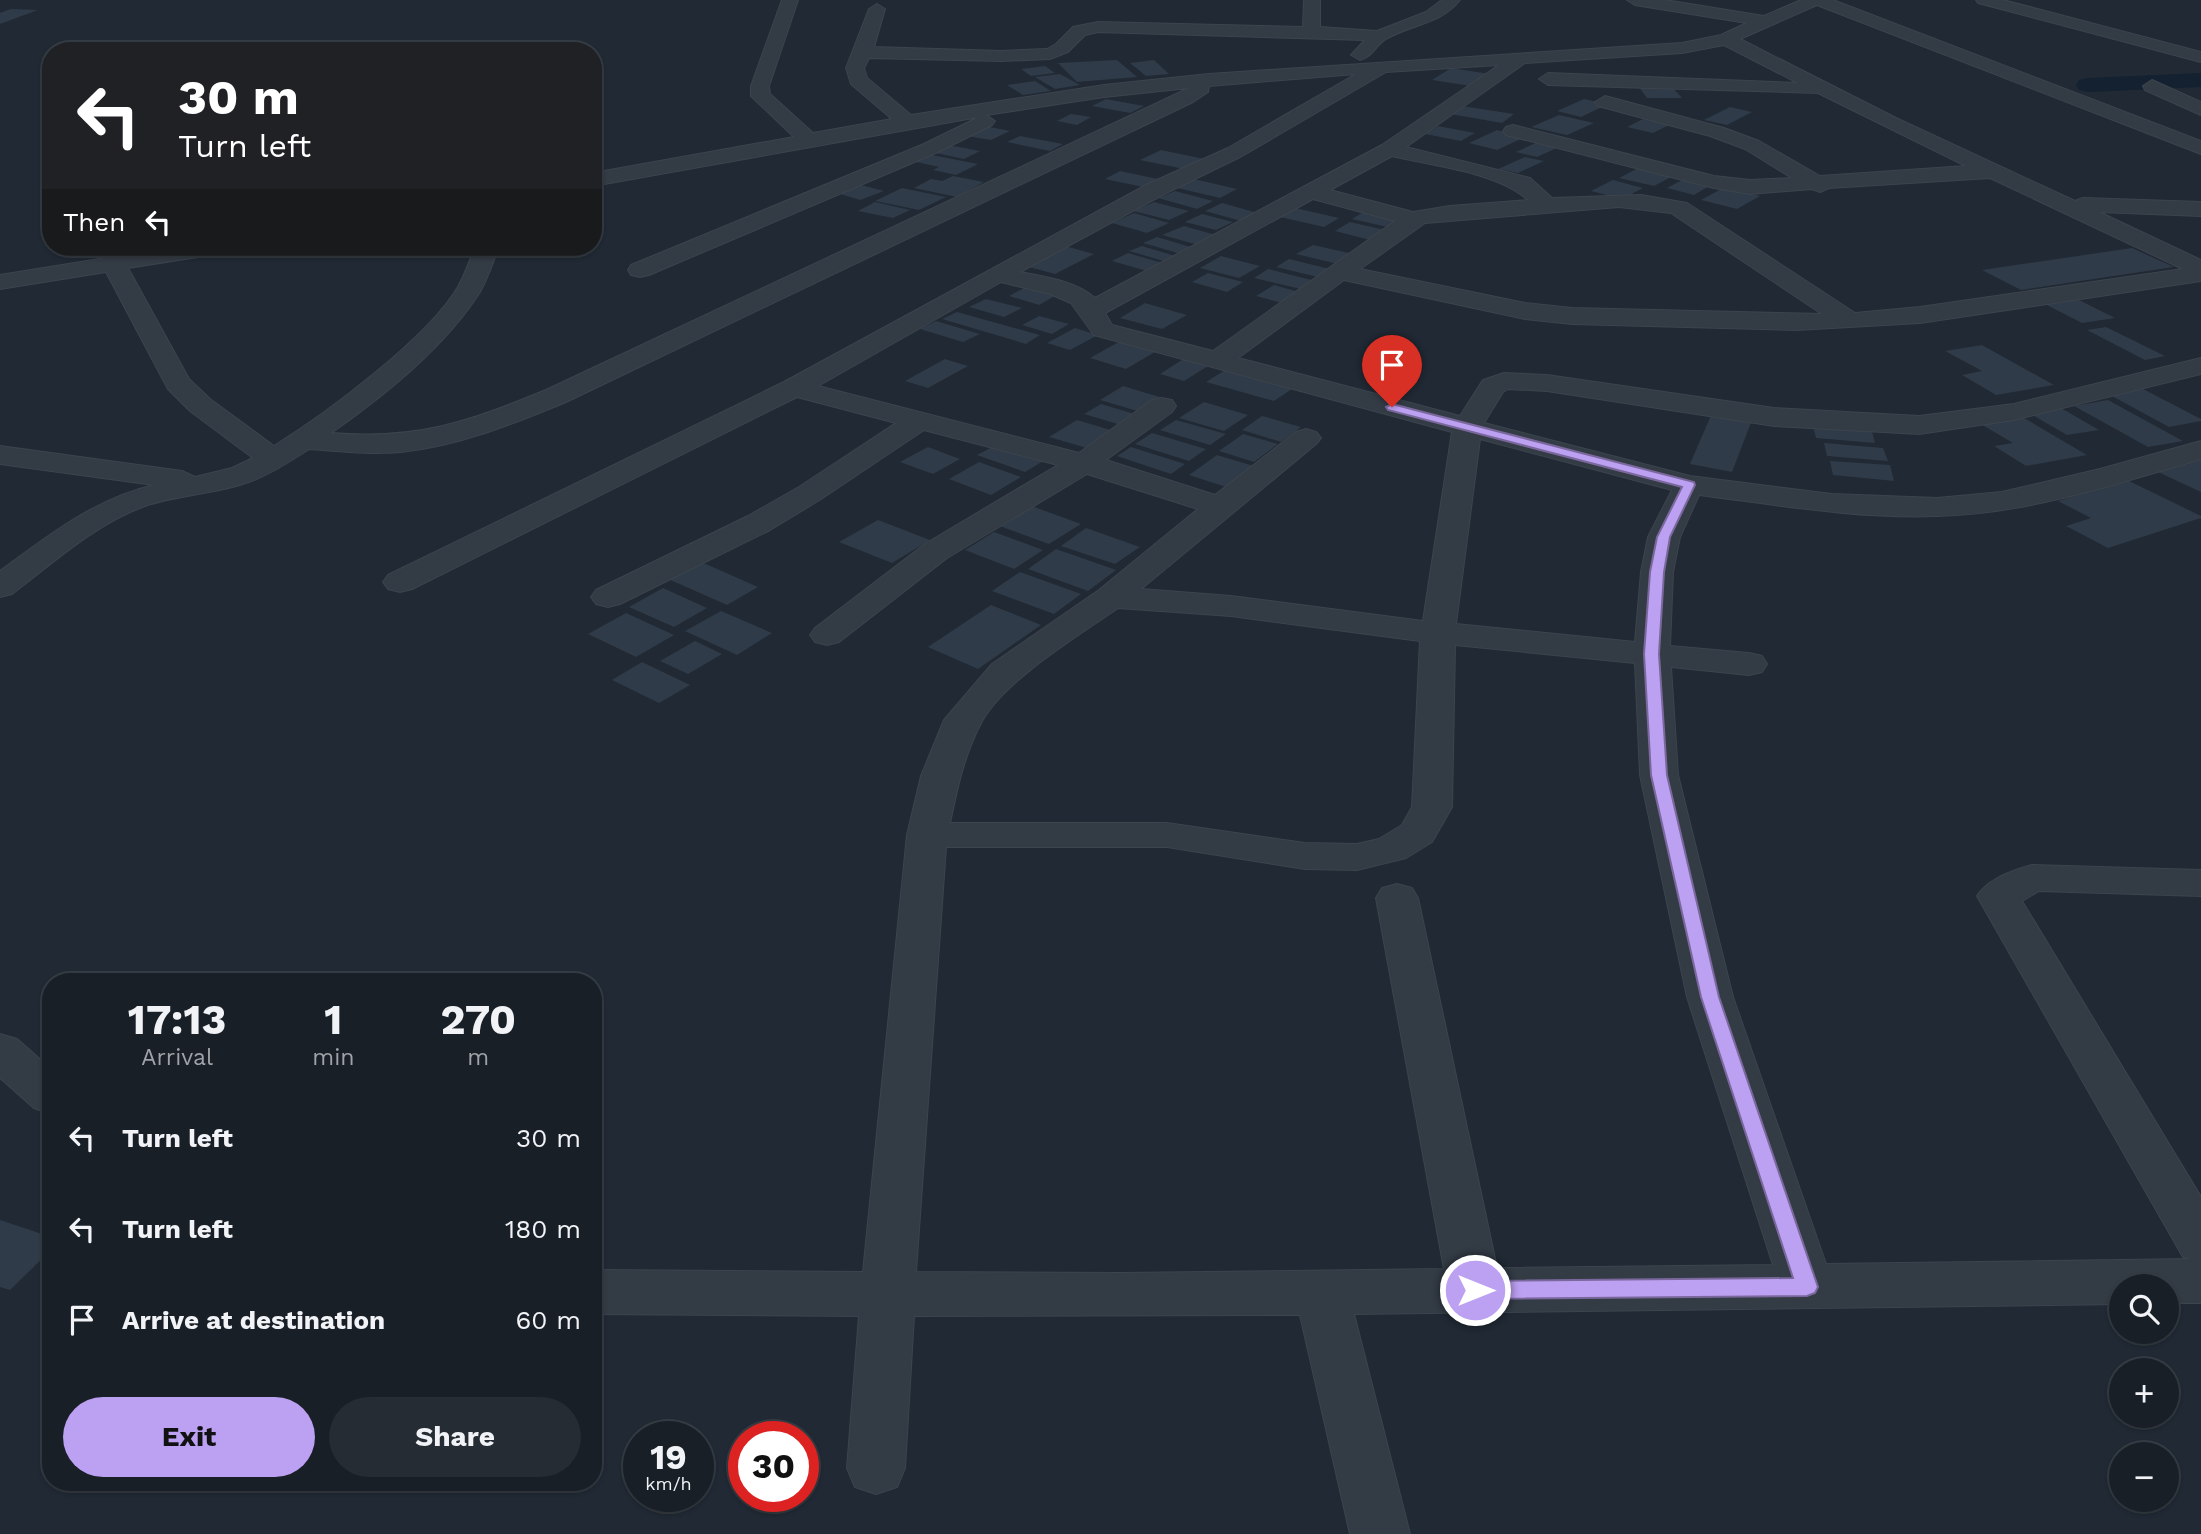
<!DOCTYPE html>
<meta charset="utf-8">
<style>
:root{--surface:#181f27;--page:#252c33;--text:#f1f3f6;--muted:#9fa2a7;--line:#363d44;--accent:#bca0f2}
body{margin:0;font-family:"Work Sans",sans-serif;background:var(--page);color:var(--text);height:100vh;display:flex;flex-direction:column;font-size:26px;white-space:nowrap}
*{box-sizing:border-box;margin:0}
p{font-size:23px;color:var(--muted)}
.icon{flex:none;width:38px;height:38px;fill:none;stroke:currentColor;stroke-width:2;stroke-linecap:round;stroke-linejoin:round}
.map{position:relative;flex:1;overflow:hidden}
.side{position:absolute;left:42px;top:973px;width:560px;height:518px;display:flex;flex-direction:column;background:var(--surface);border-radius:28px;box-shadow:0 2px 5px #0004,0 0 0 2px var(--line)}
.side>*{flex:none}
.banner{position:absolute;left:42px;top:42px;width:560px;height:214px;border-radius:28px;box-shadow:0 2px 5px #0004,0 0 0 2px var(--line);background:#202124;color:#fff;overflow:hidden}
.buttons{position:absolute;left:2109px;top:1274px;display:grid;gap:14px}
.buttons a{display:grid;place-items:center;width:70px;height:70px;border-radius:50%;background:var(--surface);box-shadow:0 2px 5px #0004,0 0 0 2px var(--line);font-size:35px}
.speed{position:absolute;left:623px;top:1421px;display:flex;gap:14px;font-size:35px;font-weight:700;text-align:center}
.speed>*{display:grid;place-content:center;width:91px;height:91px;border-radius:50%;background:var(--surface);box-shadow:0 2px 5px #0004,0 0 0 2px var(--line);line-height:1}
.speed small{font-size:18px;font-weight:400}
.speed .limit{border:10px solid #d22;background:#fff;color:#111}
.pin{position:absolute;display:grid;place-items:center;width:60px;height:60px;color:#fff;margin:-72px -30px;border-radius:50% 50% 50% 0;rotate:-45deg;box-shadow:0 0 7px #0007}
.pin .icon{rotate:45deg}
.me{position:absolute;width:77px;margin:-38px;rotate:90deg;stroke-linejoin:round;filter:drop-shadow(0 0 5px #0008)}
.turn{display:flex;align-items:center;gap:24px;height:147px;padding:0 21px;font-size:32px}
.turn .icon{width:91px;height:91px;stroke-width:2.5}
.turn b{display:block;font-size:49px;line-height:60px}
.then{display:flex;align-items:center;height:66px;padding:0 21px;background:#0003;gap:14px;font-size:26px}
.eta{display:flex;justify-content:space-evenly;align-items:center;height:119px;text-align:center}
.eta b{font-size:42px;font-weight:700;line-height:49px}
.primary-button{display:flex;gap:14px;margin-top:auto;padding:14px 21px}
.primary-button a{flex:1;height:80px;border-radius:42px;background:var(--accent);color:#111;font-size:28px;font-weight:700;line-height:80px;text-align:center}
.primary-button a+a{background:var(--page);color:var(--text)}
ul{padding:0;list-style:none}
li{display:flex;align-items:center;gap:21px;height:91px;padding:0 21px}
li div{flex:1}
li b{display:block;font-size:26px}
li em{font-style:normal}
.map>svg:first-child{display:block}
</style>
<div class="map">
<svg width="2201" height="1534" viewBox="0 0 2201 1534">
<rect width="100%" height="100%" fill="#202934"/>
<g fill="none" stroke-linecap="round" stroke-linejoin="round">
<!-- canal -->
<path fill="#142130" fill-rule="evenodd" d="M 2201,73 L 2201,87 L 2088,92 L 2079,90 L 2076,85 L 2079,80 L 2088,78 Z"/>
</g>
<!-- building -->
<g fill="#2f3b48">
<path d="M 11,9 L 38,10 L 0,24 L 0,13 Z"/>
<path d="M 1117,60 L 1137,77 L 1077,82 L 1058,63 Z"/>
<path d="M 1154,60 L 1169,74 L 1146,76 L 1130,63 Z"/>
<path d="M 1045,66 L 1055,73 L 1031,76 L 1021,69 Z"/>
<path d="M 1451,68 L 1490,74 L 1471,86 L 1432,80 Z"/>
<path d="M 1060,74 L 1080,85 L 1055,89 L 1035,77 Z"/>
<path d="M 1035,81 L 1051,91 L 1023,95 L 1007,85 Z"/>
<path d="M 1639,87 L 1672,87 L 1682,98 L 1647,98 Z"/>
<path d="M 1106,99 L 1144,106 L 1130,113 L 1092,106 Z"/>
<path d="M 1584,99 L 1608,104 L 1581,117 L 1557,111 Z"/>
<path d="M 1462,106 L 1514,114 L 1502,123 L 1450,114 Z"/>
<path d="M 1730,107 L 1752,112 L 1727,125 L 1704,120 Z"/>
<path d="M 1071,114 L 1091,117 L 1077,125 L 1057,121 Z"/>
<path d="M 1559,115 L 1594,123 L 1567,135 L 1531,127 Z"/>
<path d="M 1643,119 L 1669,125 L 1653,133 L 1627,127 Z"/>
<path d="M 980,125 L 1010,131 L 991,140 L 960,135 Z"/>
<path d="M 1438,126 L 1475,133 L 1461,141 L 1425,134 Z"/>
<path d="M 1497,130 L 1525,137 L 1497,150 L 1469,143 Z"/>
<path d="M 1020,136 L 1063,144 L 1050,151 L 1007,142 Z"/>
<path d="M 1540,141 L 1561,146 L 1537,157 L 1516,152 Z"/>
<path d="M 948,145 L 980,151 L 964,159 L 931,152 Z"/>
<path d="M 1161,150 L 1204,159 L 1184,169 L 1140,160 Z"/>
<path d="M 927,154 L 978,164 L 956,175 L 933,170 L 939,167 L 912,161 Z"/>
<path d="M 1525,157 L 1544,161 L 1518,173 L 1498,169 Z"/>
<path d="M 1642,166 L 1677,174 L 1654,186 L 1619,178 Z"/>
<path d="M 1120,171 L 1158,179 L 1143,187 L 1105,179 Z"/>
<path d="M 953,176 L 984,182 L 957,197 L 914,188 L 931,179 L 942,181 Z"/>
<path d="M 1194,179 L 1237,189 L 1220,198 L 1177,188 Z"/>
<path d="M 1684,179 L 1711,185 L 1694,195 L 1667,188 Z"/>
<path d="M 1613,180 L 1643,188 L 1622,199 L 1591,191 Z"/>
<path d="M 857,184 L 884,191 L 860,200 L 834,192 Z"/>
<path d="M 1725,187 L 1760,196 L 1737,209 L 1701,200 Z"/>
<path d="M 902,188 L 946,197 L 919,210 L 875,201 Z"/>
<path d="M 1175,191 L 1213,201 L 1197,209 L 1158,198 Z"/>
<path d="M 875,202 L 910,210 L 893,218 L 858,211 Z"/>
<path d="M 1154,202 L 1189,211 L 1169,220 L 1133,211 Z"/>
<path d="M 1222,203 L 1258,213 L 1241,221 L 1205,211 Z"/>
<path d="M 1295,208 L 1339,218 L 1324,227 L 1280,217 Z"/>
<path d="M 1365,211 L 1405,220 L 1392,228 L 1352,219 Z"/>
<path d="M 1134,213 L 1169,223 L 1147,233 L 1112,223 Z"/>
<path d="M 1202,214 L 1233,222 L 1216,230 L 1185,222 Z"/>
<path d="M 1350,222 L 1385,230 L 1370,240 L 1335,231 Z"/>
<path d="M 1184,226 L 1223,237 L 1202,246 L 1162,235 Z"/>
<path d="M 1157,237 L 1194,248 L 1181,254 L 1143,243 Z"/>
<path d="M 1313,245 L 1358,255 L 1342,265 L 1296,254 Z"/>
<path d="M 1065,246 L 1094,254 L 1055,274 L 1025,266 Z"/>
<path d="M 1142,246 L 1179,257 L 1167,262 L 1129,251 Z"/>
<path d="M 2132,248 L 2174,267 L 2021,290 L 1982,270 Z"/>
<path d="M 1128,253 L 1166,264 L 1150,272 L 1112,261 Z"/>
<path d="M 1221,256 L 1260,266 L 1239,278 L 1200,268 Z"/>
<path d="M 1289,259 L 1334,270 L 1322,278 L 1276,267 Z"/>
<path d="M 1268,269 L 1319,282 L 1305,290 L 1254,278 Z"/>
<path d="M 1208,273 L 1243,282 L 1227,292 L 1192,282 Z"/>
<path d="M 1032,284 L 1062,292 L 1039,305 L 1009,296 Z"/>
<path d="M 1274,285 L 1299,292 L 1282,303 L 1256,296 Z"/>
<path d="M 2073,297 L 2115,318 L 2082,323 L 2041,302 Z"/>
<path d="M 986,299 L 1022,308 L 1004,317 L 969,307 Z"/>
<path d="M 1145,303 L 1187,315 L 1162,329 L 1120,318 Z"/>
<path d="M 957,312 L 1040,335 L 1026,344 L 942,319 Z"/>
<path d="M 1039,316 L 1069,324 L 1052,334 L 1022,325 Z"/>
<path d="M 936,321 L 980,334 L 963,342 L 920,329 Z"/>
<path d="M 2106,327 L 2165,356 L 2145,360 L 2087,330 Z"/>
<path d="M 1075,328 L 1098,335 L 1070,350 L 1047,343 Z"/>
<path d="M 1124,339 L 1160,349 L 1126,369 L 1090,358 Z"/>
<path d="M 1982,345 L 2054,385 L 1996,395 L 1962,375 L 1982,371 L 1945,351 Z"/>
<path d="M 1188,356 L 1213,363 L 1184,381 L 1160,374 Z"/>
<path d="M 945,359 L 968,366 L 928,388 L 905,381 Z"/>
<path d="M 1230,367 L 1298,385 L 1274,401 L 1206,382 Z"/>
<path d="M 1123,386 L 1163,398 L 1141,412 L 1100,400 Z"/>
<path d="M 2143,389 L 2201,419 L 2201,421 L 2169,427 L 2110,395 Z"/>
<path d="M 2108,400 L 2183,441 L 2148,447 L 2074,406 Z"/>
<path d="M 1204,402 L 1248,415 L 1224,431 L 1179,418 Z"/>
<path d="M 1101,404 L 1138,415 L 1121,425 L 1084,414 Z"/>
<path d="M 2061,408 L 2099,430 L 2067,435 L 2029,413 Z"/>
<path d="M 1712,413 L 1752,420 L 1732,472 L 1690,464 Z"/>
<path d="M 2019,415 L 2087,455 L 2026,466 L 1994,446 L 2013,443 L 1979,423 Z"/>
<path d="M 1262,416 L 1301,427 L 1281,442 L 1242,430 Z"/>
<path d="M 1077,420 L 1114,431 L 1087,448 L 1049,437 Z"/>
<path d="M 1176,420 L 1226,434 L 1210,445 L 1160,430 Z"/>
<path d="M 1812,423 L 1871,428 L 1875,443 L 1816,438 Z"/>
<path d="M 1152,433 L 1206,449 L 1189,461 L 1135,444 Z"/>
<path d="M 1243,434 L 1278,444 L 1254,462 L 1219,451 Z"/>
<path d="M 1824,443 L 1883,448 L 1888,461 L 1827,456 Z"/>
<path d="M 998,444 L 1045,460 L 1025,472 L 977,455 Z"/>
<path d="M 928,447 L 960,459 L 933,474 L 900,462 Z"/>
<path d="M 1131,447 L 1185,464 L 1171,474 L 1117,456 Z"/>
<path d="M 1217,455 L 1257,467 L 1229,488 L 1189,475 Z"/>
<path d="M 2201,458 L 2201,492 L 2158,472 Z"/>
<path d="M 1830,461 L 1890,465 L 1894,481 L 1833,475 Z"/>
<path d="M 979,462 L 1021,477 L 991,495 L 949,479 Z"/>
<path d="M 2127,480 L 2201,516 L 2201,518 L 2108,548 L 2066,526 L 2091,518 L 2058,501 Z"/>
<path d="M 1029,505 L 1081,524 L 1049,544 L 997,525 Z"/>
<path d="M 878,520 L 930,540 L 892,563 L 839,542 Z"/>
<path d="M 1086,528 L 1140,547 L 1115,564 L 1061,546 Z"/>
<path d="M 994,532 L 1043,550 L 1014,569 L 965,550 Z"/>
<path d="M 1056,549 L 1116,570 L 1088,591 L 1028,569 Z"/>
<path d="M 699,561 L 758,587 L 727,605 L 668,579 Z"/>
<path d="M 1020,572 L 1081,594 L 1054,614 L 992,591 Z"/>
<path d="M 663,588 L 707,608 L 674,627 L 629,607 Z"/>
<path d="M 991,605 L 1041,625 L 978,669 L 928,647 Z"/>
<path d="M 721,611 L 772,633 L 737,655 L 685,631 Z"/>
<path d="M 626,613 L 674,635 L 636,657 L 588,634 Z"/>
<path d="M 695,641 L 722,654 L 688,674 L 660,661 Z"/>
<path d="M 642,662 L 690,685 L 659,703 L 612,680 Z"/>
<path d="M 0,1220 L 51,1237 L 51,1250 L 10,1290 L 0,1287 Z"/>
</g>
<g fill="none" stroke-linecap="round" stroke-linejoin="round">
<!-- minor casing -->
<g stroke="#3c444e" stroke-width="2">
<g id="minor">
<path d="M 782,0 L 798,0 L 769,86 L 770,94 L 813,133 L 892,119 L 851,84 L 846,68 L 869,9 L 877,4 L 885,9 L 874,47 L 1001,51 L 1047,49 L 1056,44 L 1073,27 L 1098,22 L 1303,27 L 1304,0 L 1320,0 L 1320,27 L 1377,31 L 1426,12 L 1442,0 L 1460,0 C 1440,25 1411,24 1386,39 C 1376,45 1372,57 1360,60 L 1351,55 L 1365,40 L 1098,32 L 1085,35 L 1068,52 L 1050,59 L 1001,61 L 869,58 L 864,68 L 867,78 L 911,115 L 1104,85 L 1209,74 L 1682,43 L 1721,35 L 1747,23 L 1635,5 L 1627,0 L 1665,0 L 1764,16 L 1801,0 L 1833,0 L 2201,141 L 2201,154 L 1817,5 L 1740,39 L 1896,118 L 2075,201 L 2083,198 L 2201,202 L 2201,216 L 2099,212 L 2201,260 L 2201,281 L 1920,323 L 1797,330 L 1572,324 L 1525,319 L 1344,280 L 1238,358 L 1460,416 L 1483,380 L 1504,373 L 1547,375 L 1774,408 L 1919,416 L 2014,404 L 2201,358 L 2201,374 L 2014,420 L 1919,434 L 1774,426 L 1547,391 L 1508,389 L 1503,392 L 1484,423 L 1690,476 L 1832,494 L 1937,498 L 2002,492 L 2100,469 L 2201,441 L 2201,459 C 2116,484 2027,514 1937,516 C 1858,519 1778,505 1699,495 L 1680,537 L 1673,572 L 1670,646 L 1749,653 L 1762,656 L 1767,664 L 1762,672 L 1749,675 L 1671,667 L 1678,775 L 1733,997 L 1826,1264 L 2191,1259 L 2183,1257 L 1977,896 C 1988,879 2013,870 2032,865 L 2201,870 L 2201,896 L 2039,891 L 2022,901 L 2201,1197 L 2201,1303 L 2166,1303 L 2166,1286 L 2121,1286 L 2121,1304 L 1354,1314 L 1410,1534 L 1350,1534 L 1300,1315 L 914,1316 L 905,1468 L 897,1487 L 876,1494 L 855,1487 L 847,1468 L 859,1316 L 593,1314 L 593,1270 L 863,1272 L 907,835 L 921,776 L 944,720 L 992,664 L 1099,590 L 1198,509 L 1087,474 L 947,558 L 839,642 L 827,645 L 815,642 L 810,635 L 815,628 L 925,544 L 1058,465 L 924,430 L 821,499 L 770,530 L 620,604 L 608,607 L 596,604 L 591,597 L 596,590 L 748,516 L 799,487 L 896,423 L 797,397 L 412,589 L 400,592 L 388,589 L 383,582 L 388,575 L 784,382 L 1148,184 L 1228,148 L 1356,74 L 1209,86 L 1208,92 L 1193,102 L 566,402 C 513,424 458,446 401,452 C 370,455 339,451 309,449 C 291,461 274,472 254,480 C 219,494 180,494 145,506 C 95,524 53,563 12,594 L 0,597 L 0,571 C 48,536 94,499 154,485 L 0,464 L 0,446 L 182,471 L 195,477 L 232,468 L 253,458 L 190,411 L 168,389 L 106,272 L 0,289 L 0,275 L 174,247 L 229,247 L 225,252 L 217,254 L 128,268 L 189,379 L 210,399 L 274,446 C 326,414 428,338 458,287 C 465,274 470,260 475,247 L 499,247 C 493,262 488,278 480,292 C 444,348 385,395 331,433 C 417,440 468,422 546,390 L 1189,88 L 1104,97 L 986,115 L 995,121 L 992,125 L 938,152 L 649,275 L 640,277 L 631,275 L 628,270 L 631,265 L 924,144 L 979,117 L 593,186 L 593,173 L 794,137 L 751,96 L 751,86 ZM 1724,45 L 1798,83 L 1548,73 L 1539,79 L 1548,85 L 1818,93 L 1966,166 L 1820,176 L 1759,141 L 1724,128 L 1605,96 L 1595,102 L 1598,106 L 1710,136 L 1745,149 L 1792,178 L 1750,180 L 1714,176 L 1513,125 L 1506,127 L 1503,131 L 1506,135 L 1714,188 L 1750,194 L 1812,189 L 1820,192 L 1829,188 L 1990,178 L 2183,269 L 1920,307 L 1855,313 L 1687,203 L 1641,195 L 1552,198 L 1530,178 L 1406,147 L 1525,63 L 1682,53 ZM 1499,65 L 1382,145 L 1095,298 C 1076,281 1045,277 1020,272 L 1164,194 L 1242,156 L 1386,72 ZM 1392,156 C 1433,166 1497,172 1528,200 L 1450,206 L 1413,212 L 1330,190 ZM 1313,199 L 1395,221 L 1213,351 L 1112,325 L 1105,313 ZM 1619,207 L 1671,213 L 1822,314 L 1572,308 L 1525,303 L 1360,269 L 1425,223 ZM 1001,282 L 1050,294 L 1071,303 L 1094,335 L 1452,432 L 1423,621 L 1231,596 L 1141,589 L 1316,444 L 1321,438 L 1316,432 L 1306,429 L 1296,432 L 1215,495 L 1106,460 L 1172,412 L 1176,406 L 1172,400 L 1162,398 L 1152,400 L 1079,453 L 818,386 ZM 1480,439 L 1672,490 L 1648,537 L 1641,572 L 1635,642 L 1456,624 ZM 1118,608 L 1231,616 L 1420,641 L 1412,807 L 1402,825 L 1379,839 L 1357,844 L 1305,843 L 1167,823 L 950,823 C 957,789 964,756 980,725 C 1001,682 1078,636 1118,608 ZM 1455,645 L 1635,663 L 1640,775 L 1687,997 L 1773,1265 L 1497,1268 L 1418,898 L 1412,888 L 1397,884 L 1382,888 L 1376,898 L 1444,1269 L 1121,1273 L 916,1272 L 946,847 L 1167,847 L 1305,869 L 1357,870 L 1406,858 L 1432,842 L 1452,807 Z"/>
<path d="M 1976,0 L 2003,0 L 2201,52 L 2201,62 L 1978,3 Z"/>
<path d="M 2152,80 L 2201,102 L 2201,115 L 2145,90 L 2143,86 Z"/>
<path d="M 0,1034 L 17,1039 L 51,1069 L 51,1114 L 34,1108 L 0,1078 Z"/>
</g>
</g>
<!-- minor -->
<use href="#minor" fill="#333b45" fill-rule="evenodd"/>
</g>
<!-- route -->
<path fill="#bca0f2" stroke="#7a689d" stroke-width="2" d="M 1392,404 L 1694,482 L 1695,485 L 1670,537 L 1664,572 L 1659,654 L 1667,775 L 1719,997 L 1818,1287 L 1815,1293 L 1807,1296 L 1475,1299 L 1467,1297 L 1464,1290 L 1467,1284 L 1475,1281 L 1793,1278 L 1701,997 L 1651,775 L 1644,654 L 1650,572 L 1657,537 L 1682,487 L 1388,410 L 1386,407 Z"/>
</svg>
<div class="buttons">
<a><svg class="icon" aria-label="search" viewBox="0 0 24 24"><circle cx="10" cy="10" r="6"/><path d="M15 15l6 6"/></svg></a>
<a>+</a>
<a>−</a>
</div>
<div class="speed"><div>19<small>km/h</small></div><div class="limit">30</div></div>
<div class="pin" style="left:1392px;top:407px;background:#d93025"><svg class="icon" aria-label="arrive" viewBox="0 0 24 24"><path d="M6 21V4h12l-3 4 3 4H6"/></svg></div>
<svg class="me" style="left:1475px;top:1290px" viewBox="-20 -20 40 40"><circle r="17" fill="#bca0f2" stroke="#fff" stroke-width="3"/><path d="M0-11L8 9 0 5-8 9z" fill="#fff"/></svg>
<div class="banner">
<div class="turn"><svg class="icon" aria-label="left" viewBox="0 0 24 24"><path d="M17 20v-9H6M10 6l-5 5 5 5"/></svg><div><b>30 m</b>Turn left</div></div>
<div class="then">Then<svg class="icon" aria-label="left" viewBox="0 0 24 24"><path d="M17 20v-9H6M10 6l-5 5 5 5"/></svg></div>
</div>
<section class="side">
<div class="eta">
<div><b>17:13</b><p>Arrival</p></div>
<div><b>1</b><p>min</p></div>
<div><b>270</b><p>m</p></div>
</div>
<ul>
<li><svg class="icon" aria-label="left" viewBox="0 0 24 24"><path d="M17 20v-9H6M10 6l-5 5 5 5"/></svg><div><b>Turn left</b></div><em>30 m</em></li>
<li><svg class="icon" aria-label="left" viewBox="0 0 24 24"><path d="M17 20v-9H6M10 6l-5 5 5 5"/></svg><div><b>Turn left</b></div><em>180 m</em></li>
<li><svg class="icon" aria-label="arrive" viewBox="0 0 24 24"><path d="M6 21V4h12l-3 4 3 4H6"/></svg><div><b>Arrive at destination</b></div><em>60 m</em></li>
</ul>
<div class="primary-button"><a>Exit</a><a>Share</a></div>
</section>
</div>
